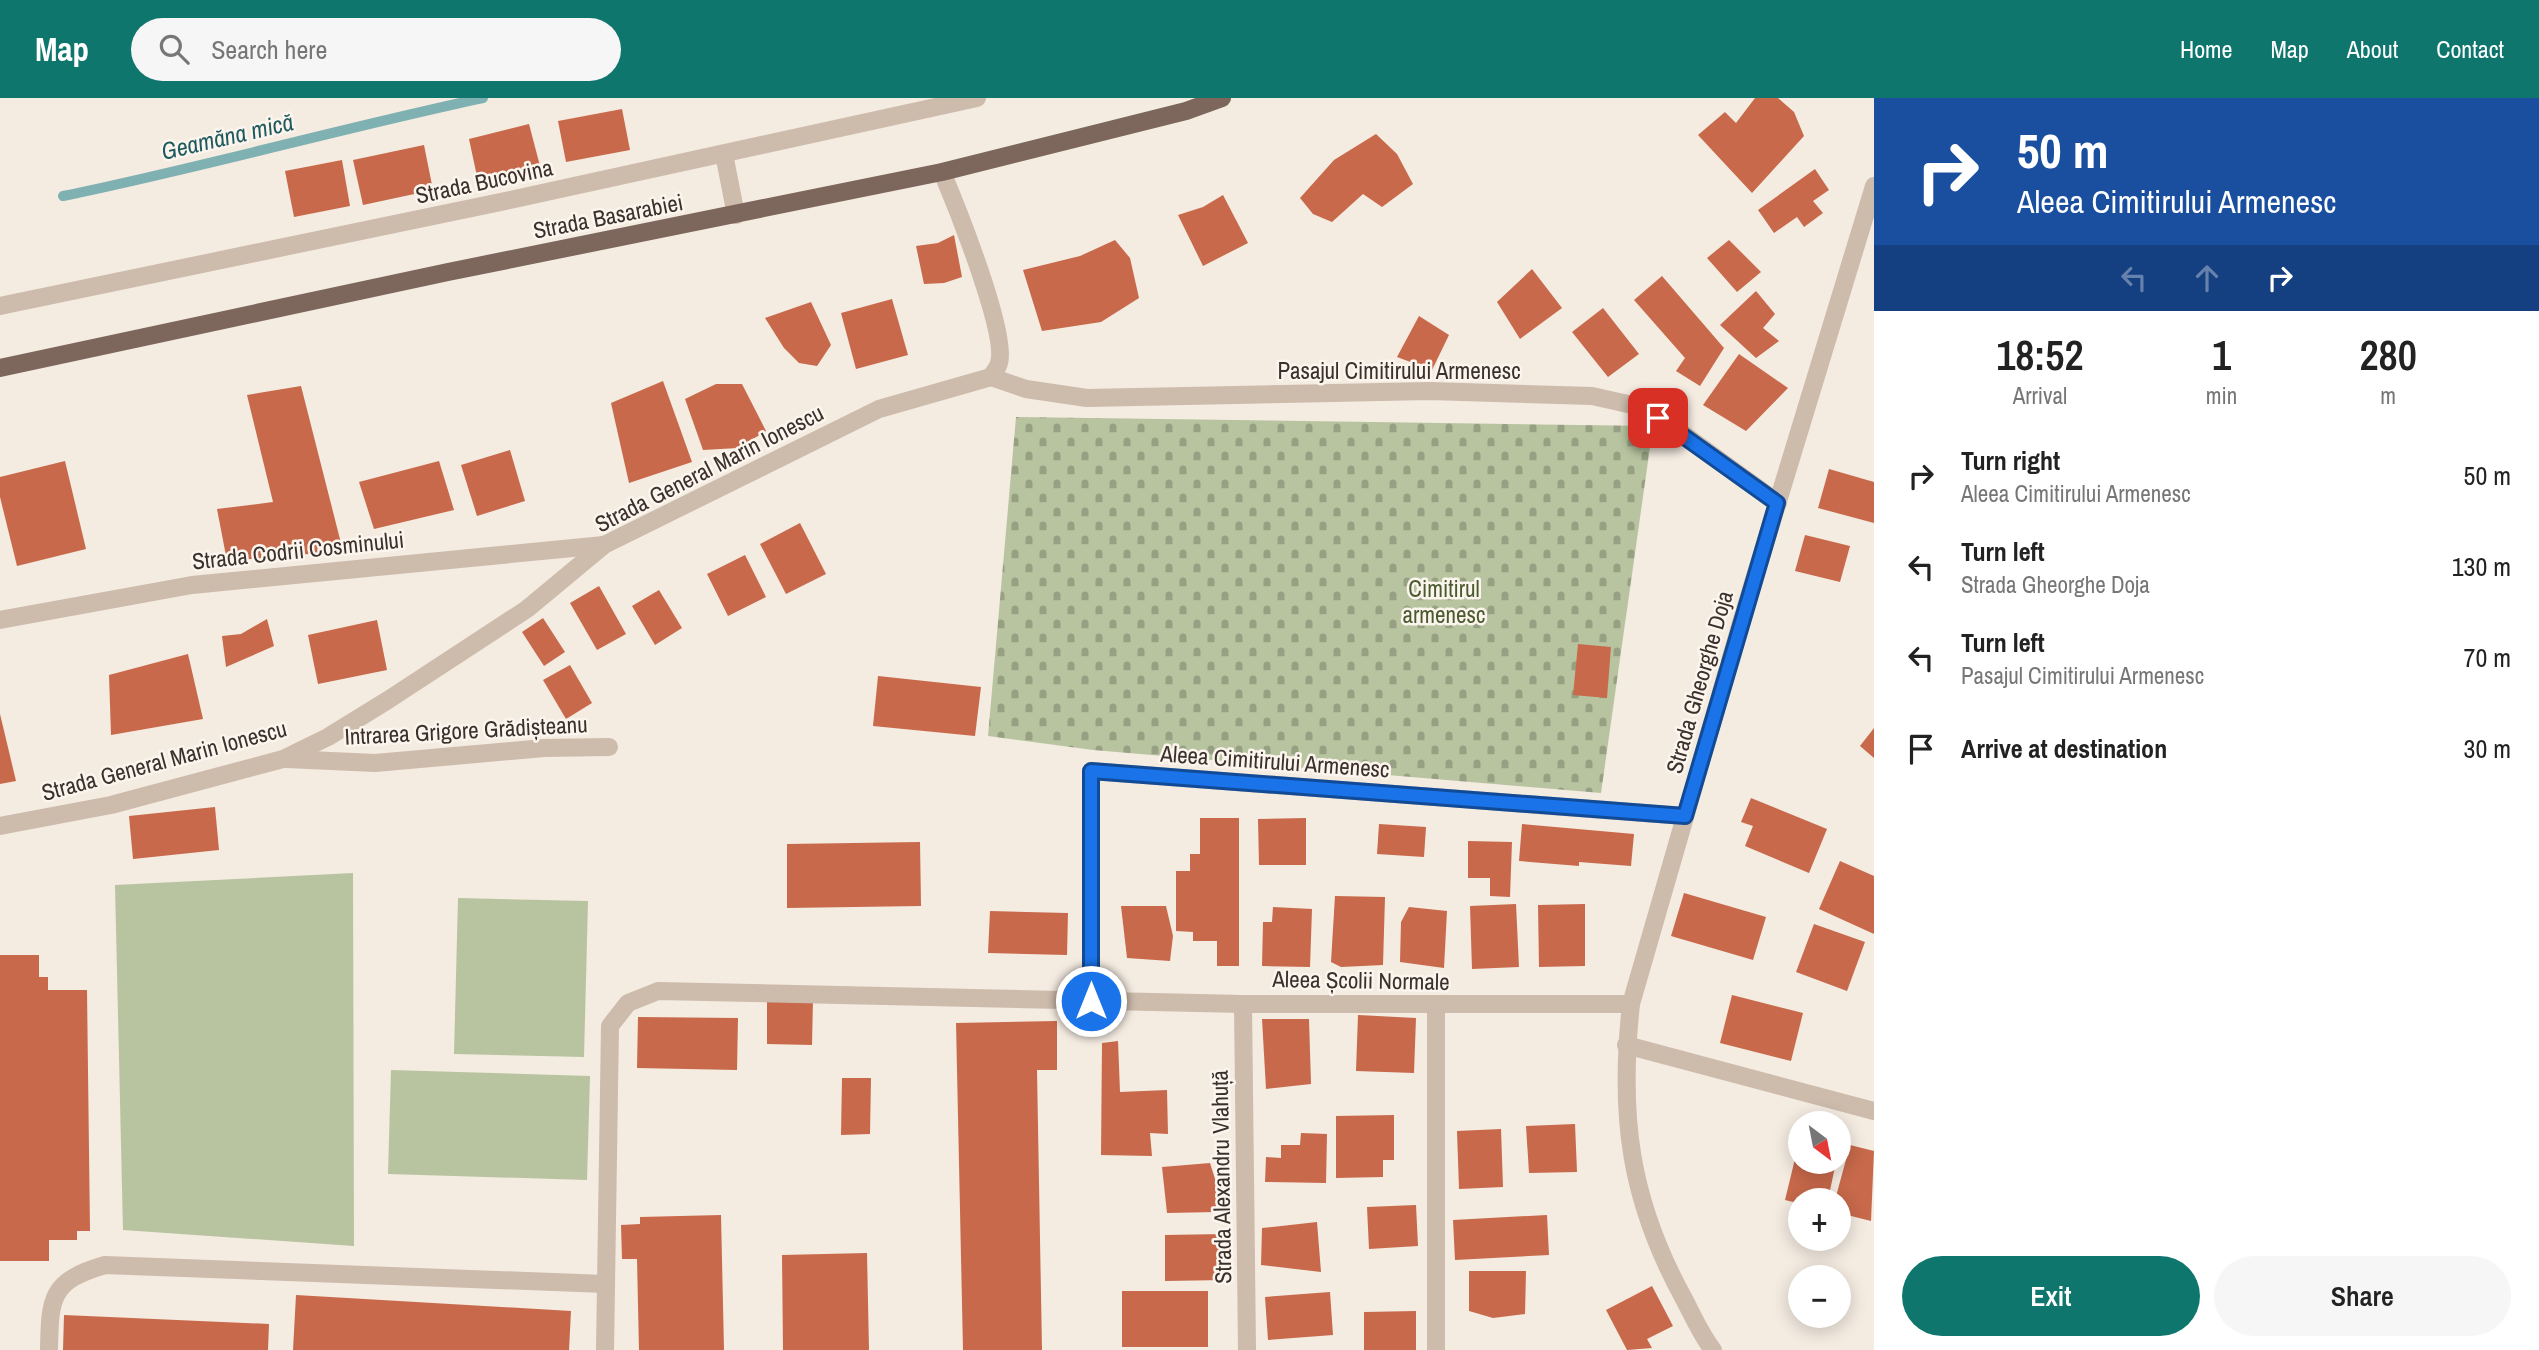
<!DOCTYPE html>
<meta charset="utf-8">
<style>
:root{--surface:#fff;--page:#f6f6f6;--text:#222;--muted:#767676;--accent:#0f766e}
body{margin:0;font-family:"Archivo Narrow",sans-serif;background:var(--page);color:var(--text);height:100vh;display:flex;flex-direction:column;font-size:26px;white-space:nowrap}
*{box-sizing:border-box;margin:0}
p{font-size:23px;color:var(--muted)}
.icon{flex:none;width:38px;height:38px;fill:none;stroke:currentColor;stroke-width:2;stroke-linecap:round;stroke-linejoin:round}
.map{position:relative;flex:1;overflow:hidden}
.sheet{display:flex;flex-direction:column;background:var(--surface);width:665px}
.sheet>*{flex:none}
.guide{background:#1a4fa0;color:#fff;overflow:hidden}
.needle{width:46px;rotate:148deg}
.fabs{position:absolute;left:1788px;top:1013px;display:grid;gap:14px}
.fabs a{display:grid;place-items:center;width:63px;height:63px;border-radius:50%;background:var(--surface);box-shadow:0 4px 18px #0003;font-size:35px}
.pin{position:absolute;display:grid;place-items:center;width:60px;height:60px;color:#fff;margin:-30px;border-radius:14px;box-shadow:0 4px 10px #0006}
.me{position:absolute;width:77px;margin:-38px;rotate:0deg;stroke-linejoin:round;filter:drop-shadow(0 0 5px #0008)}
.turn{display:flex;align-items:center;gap:24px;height:147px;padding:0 28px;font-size:32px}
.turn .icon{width:91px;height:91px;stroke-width:2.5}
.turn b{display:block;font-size:49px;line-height:60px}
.lanes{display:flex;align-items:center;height:66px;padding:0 28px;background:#0003;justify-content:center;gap:35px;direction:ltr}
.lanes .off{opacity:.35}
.eta{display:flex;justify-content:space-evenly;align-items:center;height:119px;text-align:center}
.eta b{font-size:42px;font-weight:600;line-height:49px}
.action{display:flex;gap:14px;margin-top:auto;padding:14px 28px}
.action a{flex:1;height:80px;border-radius:42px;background:var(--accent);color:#fff;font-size:28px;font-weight:600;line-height:80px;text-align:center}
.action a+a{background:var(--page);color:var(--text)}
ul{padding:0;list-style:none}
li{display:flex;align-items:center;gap:21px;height:91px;padding:0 28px}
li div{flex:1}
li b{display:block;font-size:26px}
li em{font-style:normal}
header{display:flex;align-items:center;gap:42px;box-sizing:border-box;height:98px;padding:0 35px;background:var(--accent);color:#fff}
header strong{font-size:33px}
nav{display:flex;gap:38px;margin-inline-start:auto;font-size:24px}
.search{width:490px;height:63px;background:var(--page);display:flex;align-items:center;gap:18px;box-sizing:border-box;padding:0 24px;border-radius:38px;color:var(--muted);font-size:26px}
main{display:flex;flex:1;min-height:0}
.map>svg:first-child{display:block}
</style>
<header>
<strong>Map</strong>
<div class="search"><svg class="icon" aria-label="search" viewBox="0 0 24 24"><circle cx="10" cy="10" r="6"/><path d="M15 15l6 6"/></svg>Search here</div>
<nav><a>Home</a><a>Map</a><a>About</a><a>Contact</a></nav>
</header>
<main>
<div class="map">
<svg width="1874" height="1252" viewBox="0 0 1874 1252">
<defs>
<pattern id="cemetery-stones" width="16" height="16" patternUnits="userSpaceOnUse" patternTransform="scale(1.75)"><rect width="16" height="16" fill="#b8c4a0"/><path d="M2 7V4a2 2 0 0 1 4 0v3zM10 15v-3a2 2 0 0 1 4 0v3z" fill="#97a083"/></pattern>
</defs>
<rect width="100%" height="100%" fill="#f4ebe1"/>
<!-- cemetery -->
<path fill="url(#cemetery-stones)" d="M 1016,319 L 1653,328 L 1601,695 L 1093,652 L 988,638 Z"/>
<!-- pitch -->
<g fill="#b8c4a0">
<path d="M 353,775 L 354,1148 L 123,1132 L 115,787 Z"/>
<path d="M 458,800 L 588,803 L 584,959 L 454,956 Z"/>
<path d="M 391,972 L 590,978 L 587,1082 L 388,1076 Z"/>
</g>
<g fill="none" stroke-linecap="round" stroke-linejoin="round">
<!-- stream -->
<path stroke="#7fb0b2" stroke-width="10" d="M 63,98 C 204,69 342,30 483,0"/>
</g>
<!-- building -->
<g fill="#c8694b">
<path d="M 1755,0 L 1778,0 L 1794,14 L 1804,38 L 1752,95 L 1698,37 L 1725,14 L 1736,25 Z"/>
<path d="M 622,11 L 630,52 L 566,64 L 558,23 Z"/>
<path d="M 529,26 L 540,68 L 478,83 L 469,41 Z"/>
<path d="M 1376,36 L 1397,56 L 1413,86 L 1382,109 L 1363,96 L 1332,124 L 1313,116 L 1300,100 L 1334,62 Z"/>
<path d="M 424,47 L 433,92 L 363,107 L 353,62 Z"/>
<path d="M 342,62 L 350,108 L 294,119 L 285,73 Z"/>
<path d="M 1815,71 L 1829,92 L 1813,103 L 1823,115 L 1804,129 L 1797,119 L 1774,135 L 1758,112 Z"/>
<path d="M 1223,97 L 1248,145 L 1203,168 L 1178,117 L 1203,109 Z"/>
<path d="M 954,137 L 962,179 L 944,185 L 924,186 L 916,148 L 938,145 Z"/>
<path d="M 1115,142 L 1130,160 L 1139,200 L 1101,224 L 1042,233 L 1023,172 L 1080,158 Z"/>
<path d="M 1729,142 L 1761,174 L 1737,194 L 1707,160 Z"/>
<path d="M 1532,171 L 1562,210 L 1520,241 L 1497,204 Z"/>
<path d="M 1662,178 L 1724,250 L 1700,288 L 1676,273 L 1685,260 L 1634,202 Z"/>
<path d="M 1756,193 L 1775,216 L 1763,230 L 1779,243 L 1756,260 L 1720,227 Z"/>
<path d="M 892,201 L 908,257 L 856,271 L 841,215 Z"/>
<path d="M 811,204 L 831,247 L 817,268 L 799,265 L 784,250 L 765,220 Z"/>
<path d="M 1603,210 L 1639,256 L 1608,279 L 1572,234 Z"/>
<path d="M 1419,218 L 1449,237 L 1432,272 L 1397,259 Z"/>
<path d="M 1739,256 L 1788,290 L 1746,333 L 1703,307 Z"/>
<path d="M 663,283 L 692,364 L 629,385 L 611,305 Z"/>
<path d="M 716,286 L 742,286 L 766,333 L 738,350 L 703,352 L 685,301 Z"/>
<path d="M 301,288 L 343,453 L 227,463 L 217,411 L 273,404 L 247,297 Z"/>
<path d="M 510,352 L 525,403 L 477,418 L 461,367 Z"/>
<path d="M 65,363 L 86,451 L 17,468 L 0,399 L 0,379 Z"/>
<path d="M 439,363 L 454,412 L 374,431 L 359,384 Z"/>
<path d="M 1829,371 L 1874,384 L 1874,425 L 1818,410 Z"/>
<path d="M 800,425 L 826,476 L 786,496 L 760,446 Z"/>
<path d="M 1805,437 L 1850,448 L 1840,484 L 1795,473 Z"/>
<path d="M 745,457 L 766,499 L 728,518 L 707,476 Z"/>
<path d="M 599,488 L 626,536 L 597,552 L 570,505 Z"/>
<path d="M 659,492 L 682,530 L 655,547 L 632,508 Z"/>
<path d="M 543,520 L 565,554 L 544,568 L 522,534 Z"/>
<path d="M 267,521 L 274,548 L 226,569 L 222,538 L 241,536 Z"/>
<path d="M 377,522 L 387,572 L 318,586 L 308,537 Z"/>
<path d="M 1578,546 L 1611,549 L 1607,600 L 1573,597 Z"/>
<path d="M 188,556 L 203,621 L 111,637 L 109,577 Z"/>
<path d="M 570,567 L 592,605 L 566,621 L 543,582 Z"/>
<path d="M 878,578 L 981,589 L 975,638 L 873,628 Z"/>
<path d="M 0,616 L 16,683 L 0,686 Z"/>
<path d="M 1874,630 L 1874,660 L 1860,648 Z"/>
<path d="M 1751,700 L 1827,731 L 1809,775 L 1745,748 L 1753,728 L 1741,724 Z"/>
<path d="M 215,709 L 219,752 L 133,761 L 129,718 Z"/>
<path d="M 1200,720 L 1239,720 L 1239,868 L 1217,868 L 1217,843 L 1193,843 L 1193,834 L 1176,833 L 1176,773 L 1190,773 L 1190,756 L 1200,756 Z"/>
<path d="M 1306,720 L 1306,767 L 1259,767 L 1258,721 Z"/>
<path d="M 1379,726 L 1426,729 L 1424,759 L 1377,756 Z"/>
<path d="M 1522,726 L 1634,736 L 1631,768 L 1579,764 L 1579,768 L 1519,763 Z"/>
<path d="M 1468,743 L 1512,744 L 1510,799 L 1490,798 L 1490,780 L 1468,780 Z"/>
<path d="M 920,744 L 921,808 L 787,810 L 787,746 Z"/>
<path d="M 1840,763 L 1874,778 L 1874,836 L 1819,811 Z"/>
<path d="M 1684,795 L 1766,819 L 1753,862 L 1671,838 Z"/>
<path d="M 1335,798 L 1385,799 L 1383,867 L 1341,869 L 1331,864 Z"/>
<path d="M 1516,806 L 1519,869 L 1472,871 L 1470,808 Z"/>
<path d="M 1585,806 L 1585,868 L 1539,869 L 1538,807 Z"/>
<path d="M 1121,808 L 1166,808 L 1173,838 L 1170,863 L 1127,860 Z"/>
<path d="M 1273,809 L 1312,811 L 1310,869 L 1262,868 L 1263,824 L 1272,824 Z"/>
<path d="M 1409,809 L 1447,813 L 1444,870 L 1400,864 L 1401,824 Z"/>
<path d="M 990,813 L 1068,815 L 1067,857 L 988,855 Z"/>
<path d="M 1814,826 L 1865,844 L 1847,893 L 1796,874 Z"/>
<path d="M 0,857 L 39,857 L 39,879 L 48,879 L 48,892 L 87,892 L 90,1133 L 77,1133 L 77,1142 L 49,1142 L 49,1163 L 0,1163 Z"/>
<path d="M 1732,897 L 1803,915 L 1791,963 L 1720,945 Z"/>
<path d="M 767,899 L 813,901 L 812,947 L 767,946 Z"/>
<path d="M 1358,917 L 1416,920 L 1414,975 L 1356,973 Z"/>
<path d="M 638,919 L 738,920 L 737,972 L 637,970 Z"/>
<path d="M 1262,921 L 1309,921 L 1311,986 L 1266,991 Z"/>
<path d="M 1057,923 L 1057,972 L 1037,972 L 1042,1252 L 963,1252 L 956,925 Z"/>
<path d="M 1118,943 L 1120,994 L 1167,992 L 1168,1036 L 1150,1035 L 1152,1058 L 1101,1057 L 1102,945 Z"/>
<path d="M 842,980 L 871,980 L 870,1036 L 841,1037 Z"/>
<path d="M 1394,1017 L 1394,1062 L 1383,1062 L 1383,1079 L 1336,1080 L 1336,1018 Z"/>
<path d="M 1575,1026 L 1577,1074 L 1529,1075 L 1526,1028 Z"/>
<path d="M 1501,1031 L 1503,1089 L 1459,1091 L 1457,1033 Z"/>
<path d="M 1301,1035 L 1327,1036 L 1326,1085 L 1265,1084 L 1266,1059 L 1281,1060 L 1281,1047 L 1300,1047 Z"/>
<path d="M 1801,1036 L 1801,1064 L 1836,1064 L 1828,1102 L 1801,1102 L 1801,1106 L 1785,1102 Z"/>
<path d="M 1850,1047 L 1874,1053 L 1871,1123 L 1839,1115 L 1839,1102 L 1835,1102 Z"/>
<path d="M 1210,1065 L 1216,1084 L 1216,1114 L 1167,1115 L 1162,1069 Z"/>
<path d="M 1416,1107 L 1418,1148 L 1369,1151 L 1367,1109 Z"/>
<path d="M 721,1117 L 724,1252 L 639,1252 L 637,1161 L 622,1161 L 621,1127 L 640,1126 L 640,1119 Z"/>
<path d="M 1547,1117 L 1549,1157 L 1455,1162 L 1453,1122 Z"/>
<path d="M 1317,1124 L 1321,1174 L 1261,1167 L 1262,1130 Z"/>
<path d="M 1225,1136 L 1225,1182 L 1165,1183 L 1165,1137 Z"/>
<path d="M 867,1155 L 869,1252 L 783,1252 L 782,1157 Z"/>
<path d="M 1469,1173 L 1526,1173 L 1525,1216 L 1493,1220 L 1469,1213 Z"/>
<path d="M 1652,1188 L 1673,1228 L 1647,1241 L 1652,1250 L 1627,1252 L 1606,1212 Z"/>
<rect x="1122" y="1193" width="86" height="56"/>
<path d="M 1330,1194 L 1333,1237 L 1268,1242 L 1265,1199 Z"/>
<path d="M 296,1197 L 571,1213 L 569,1252 L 293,1252 Z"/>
<path d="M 1416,1213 L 1416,1252 L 1364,1252 L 1364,1214 Z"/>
<path d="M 64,1217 L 269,1226 L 268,1252 L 63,1252 Z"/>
</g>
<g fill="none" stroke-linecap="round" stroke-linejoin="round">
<!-- minor -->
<g stroke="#cdbbac" stroke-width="18">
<path d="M 724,56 L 736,117"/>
<path d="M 0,208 L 510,102 L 977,0"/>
<path d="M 991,279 L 1026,291 L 1087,300 L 1430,293 L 1592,298 L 1637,308 L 1679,333 L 1778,405"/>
<path d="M 0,522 L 192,487 L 604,447"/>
<path d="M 287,661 L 375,665 L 544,650 L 609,649"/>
<path d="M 0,728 L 111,707 L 283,661 L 328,639 L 388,602 L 527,511 L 604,447 L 879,311 L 991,279 C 993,275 998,270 999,265 C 1008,236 956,107 942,74"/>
<path d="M 1091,903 L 1091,673 L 1684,718"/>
<path d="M 1243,906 L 1247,1252"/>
<path d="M 1626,947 L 1874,1013"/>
<path d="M 49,1252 C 50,1200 50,1183 105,1167 L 605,1186"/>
<path d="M 605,1252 L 610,928 L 628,905 L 658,893 L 1243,906 L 1631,906"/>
<path d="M 1436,1252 L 1436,908"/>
<path d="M 1713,1252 C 1701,1237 1693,1218 1684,1201 C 1629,1101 1619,1017 1631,906 L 1743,518 L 1874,88"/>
</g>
<!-- major -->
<path stroke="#7d675c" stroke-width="18" d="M 0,270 L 448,174 L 942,74 L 1186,13 L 1222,0"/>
</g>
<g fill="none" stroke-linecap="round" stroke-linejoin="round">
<!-- route casing -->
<g stroke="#114b97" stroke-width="18">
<path id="route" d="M 1091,903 L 1091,673 L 1685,718 L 1777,405 L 1658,320"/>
</g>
<!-- route -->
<use href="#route" stroke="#1a73e8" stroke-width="12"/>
</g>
<g text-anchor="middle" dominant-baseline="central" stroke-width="5" stroke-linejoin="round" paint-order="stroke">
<!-- street labels -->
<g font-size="23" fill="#3b302b" stroke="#fbf5ee">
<text transform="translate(484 83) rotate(-12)">Strada Bucovina</text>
<text transform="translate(608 118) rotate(-11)">Strada Basarabiei</text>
<text x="1399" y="272">Pasajul Cimitirului Armenesc</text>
<text transform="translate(709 370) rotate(-27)">Strada General Marin Ionescu</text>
<text transform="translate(298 452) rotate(-6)">Strada Codrii Cosminului</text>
<text transform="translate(1699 584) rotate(-74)">Strada Gheorghe Doja</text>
<text transform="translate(466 632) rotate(-3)">Intrarea Grigore Grădișteanu</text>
<text transform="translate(164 662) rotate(-15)">Strada General Marin Ionescu</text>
<text transform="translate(1275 663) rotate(4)">Aleea Cimitirului Armenesc</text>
<text transform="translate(1361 882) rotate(1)">Aleea Școlii Normale</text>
<text transform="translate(1221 1079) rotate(-91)">Strada Alexandru Vlahuță</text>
</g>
<!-- park labels -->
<g font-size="23" fill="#4a5a2e" stroke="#fbf5ee">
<text x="1444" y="490">Cimitirul<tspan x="1444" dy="26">armenesc</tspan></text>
</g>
<!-- water labels -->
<g font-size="24" font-style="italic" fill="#1f5a5e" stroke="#fbf5ee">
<text transform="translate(227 38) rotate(-13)">Geamăna mică</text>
</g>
</g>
</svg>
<div class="fabs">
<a><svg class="needle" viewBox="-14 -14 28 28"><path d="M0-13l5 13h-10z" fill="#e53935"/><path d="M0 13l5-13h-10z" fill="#767676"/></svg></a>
<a>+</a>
<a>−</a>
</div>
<div class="pin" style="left:1658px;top:320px;background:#d93025"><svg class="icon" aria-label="arrive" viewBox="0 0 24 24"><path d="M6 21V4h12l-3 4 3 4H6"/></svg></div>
<svg class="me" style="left:1091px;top:903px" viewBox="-20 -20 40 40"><circle r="17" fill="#1a73e8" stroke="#fff" stroke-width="3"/><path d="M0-11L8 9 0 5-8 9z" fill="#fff"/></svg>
</div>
<section class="sheet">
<div class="guide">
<div class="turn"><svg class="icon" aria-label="right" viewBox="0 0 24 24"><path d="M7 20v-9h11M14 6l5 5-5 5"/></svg><div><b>50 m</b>Aleea Cimitirului Armenesc</div></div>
<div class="lanes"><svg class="icon off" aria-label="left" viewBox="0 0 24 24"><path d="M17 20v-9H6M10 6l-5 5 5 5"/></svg><svg class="icon off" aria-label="ahead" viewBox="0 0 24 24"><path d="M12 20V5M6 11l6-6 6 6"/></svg><svg class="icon" aria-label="right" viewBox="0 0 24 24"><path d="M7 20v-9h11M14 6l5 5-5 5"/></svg></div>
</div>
<div class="eta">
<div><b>18:52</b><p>Arrival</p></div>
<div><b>1</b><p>min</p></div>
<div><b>280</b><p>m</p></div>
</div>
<ul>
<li><svg class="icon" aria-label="right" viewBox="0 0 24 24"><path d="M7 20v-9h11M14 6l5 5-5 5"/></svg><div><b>Turn right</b><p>Aleea Cimitirului Armenesc</p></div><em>50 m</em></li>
<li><svg class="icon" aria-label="left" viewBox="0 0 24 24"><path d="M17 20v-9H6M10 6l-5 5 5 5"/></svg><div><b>Turn left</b><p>Strada Gheorghe Doja</p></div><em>130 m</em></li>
<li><svg class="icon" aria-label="left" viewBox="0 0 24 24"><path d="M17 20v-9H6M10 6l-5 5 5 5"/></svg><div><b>Turn left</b><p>Pasajul Cimitirului Armenesc</p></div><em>70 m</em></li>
<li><svg class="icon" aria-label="arrive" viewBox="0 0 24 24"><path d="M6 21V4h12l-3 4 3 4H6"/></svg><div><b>Arrive at destination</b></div><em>30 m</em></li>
</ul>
<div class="action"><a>Exit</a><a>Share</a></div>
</section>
</main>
